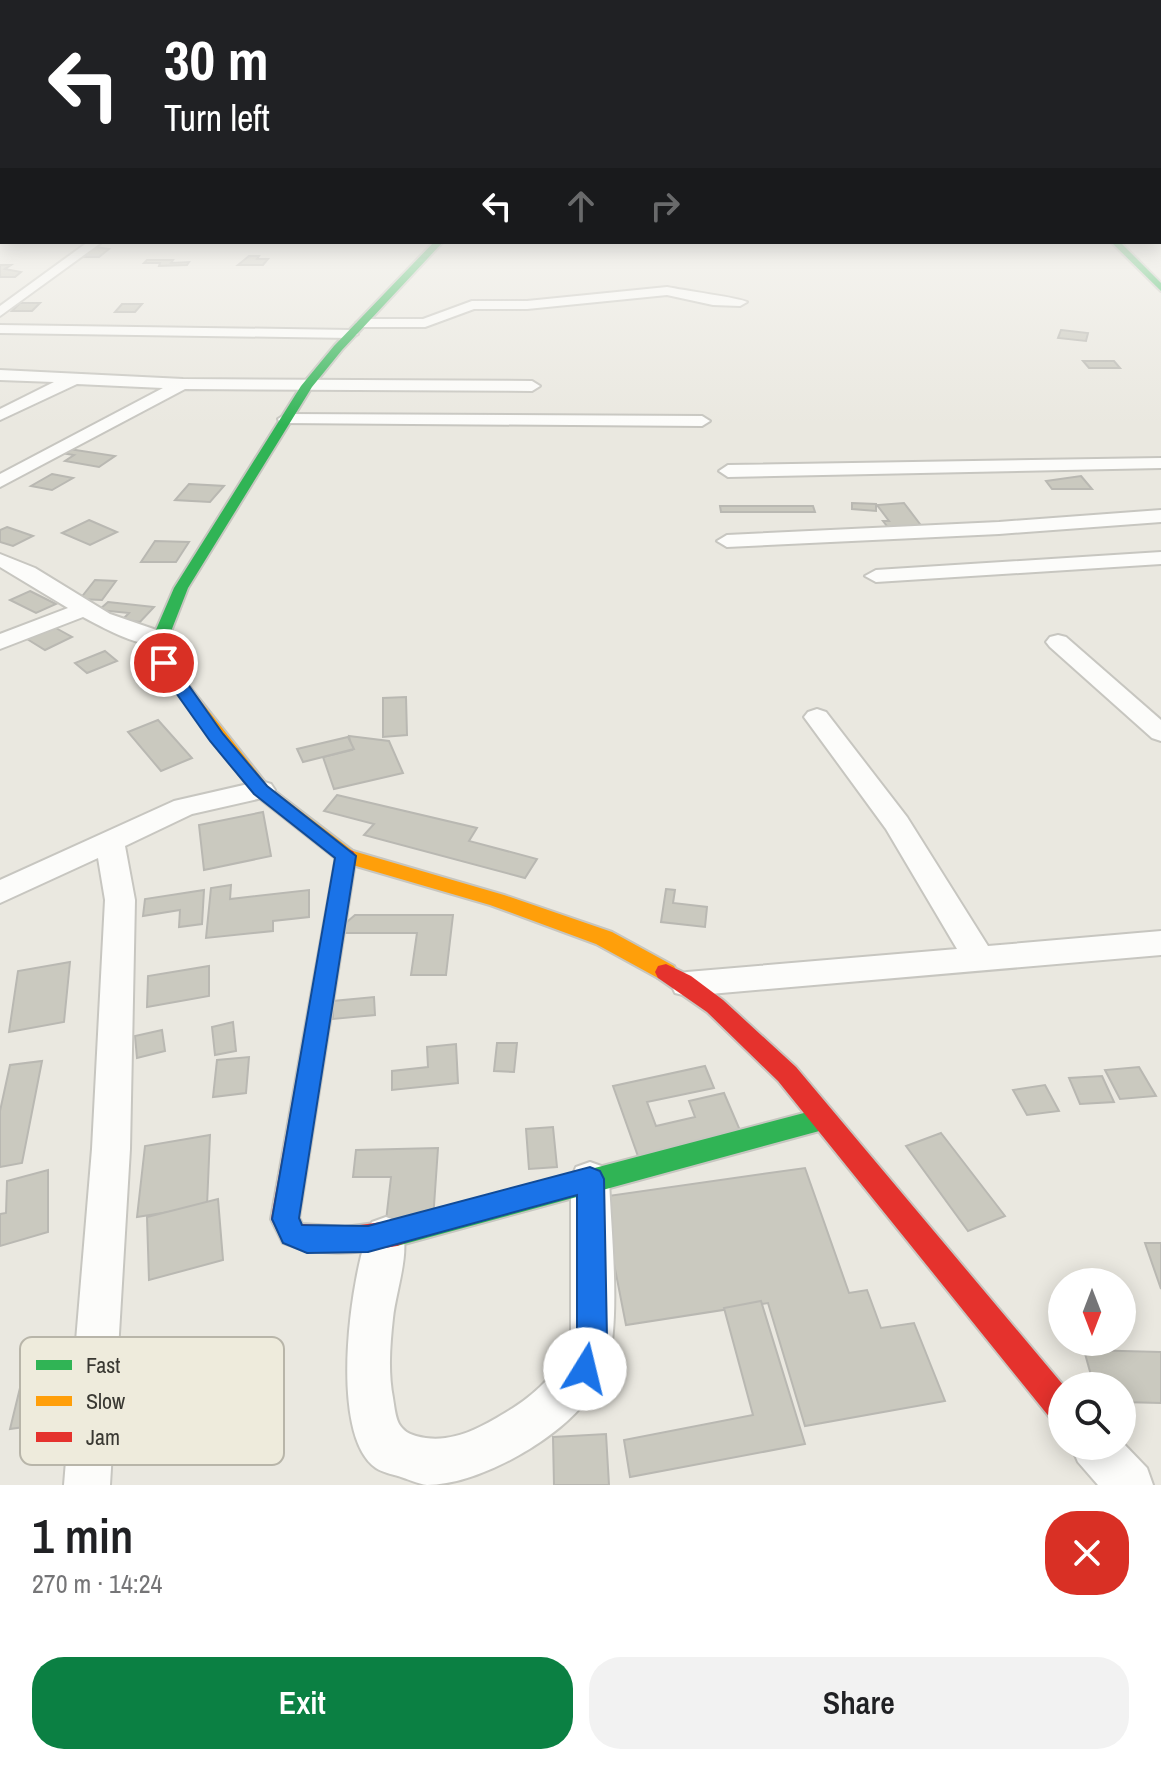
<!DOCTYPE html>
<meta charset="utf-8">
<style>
:root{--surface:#fff;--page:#f2f2f2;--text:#202124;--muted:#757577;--accent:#0b8043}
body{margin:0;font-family:"Archivo Narrow",sans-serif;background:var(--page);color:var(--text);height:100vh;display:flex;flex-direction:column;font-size:30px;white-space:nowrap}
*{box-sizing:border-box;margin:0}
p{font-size:26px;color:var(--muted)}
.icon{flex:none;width:44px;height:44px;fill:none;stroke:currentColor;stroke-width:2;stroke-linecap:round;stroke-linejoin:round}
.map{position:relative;height:1485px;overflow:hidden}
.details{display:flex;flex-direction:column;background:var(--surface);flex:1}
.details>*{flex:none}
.banner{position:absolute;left:0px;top:0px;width:1162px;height:244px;box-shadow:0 4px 20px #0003;background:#202124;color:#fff;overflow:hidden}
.needle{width:52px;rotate:180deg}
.fabs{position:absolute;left:1048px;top:1268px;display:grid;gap:16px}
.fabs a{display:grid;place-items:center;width:88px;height:88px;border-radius:50%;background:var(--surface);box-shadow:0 4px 20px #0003;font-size:40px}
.pin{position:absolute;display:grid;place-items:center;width:68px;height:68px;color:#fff;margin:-34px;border:4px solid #fff;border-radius:50%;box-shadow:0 2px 8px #0007}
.me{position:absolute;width:88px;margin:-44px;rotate:9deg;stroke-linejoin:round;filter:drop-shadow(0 0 6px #0008)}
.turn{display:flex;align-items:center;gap:28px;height:168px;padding:0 32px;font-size:36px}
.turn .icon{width:104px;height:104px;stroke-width:2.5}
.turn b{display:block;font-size:56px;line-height:68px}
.lanes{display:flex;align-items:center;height:76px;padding:0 32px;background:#0003;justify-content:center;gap:40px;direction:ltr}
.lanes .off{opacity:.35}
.round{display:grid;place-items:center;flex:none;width:84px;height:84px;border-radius:32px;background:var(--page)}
.summary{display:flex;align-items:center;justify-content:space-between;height:136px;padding:0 32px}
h1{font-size:48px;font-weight:600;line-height:60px}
.primary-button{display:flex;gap:16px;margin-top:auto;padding:16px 32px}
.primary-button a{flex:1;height:92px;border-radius:32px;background:var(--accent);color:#fff;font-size:32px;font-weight:600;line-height:92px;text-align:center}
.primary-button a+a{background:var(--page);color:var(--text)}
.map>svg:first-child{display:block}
</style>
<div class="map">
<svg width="1161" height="1485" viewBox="0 0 1161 1485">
<rect width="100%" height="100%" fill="#eae8e0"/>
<!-- building -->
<g fill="#cac9bf" stroke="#b9b8b2" stroke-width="2">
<path d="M 95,247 L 109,249 L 99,257 L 83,257 Z"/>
<path d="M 249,256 L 259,256 L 257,259 L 268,259 L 263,265 L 238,265 Z"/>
<path d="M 147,260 L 173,260 L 171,263 L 189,262 L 187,265 L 159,266 L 160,263 L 144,263 Z"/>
<path d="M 0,265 L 11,265 L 5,269 L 21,272 L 15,277 L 0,277 Z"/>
<path d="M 20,303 L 40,303 L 32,311 L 12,311 Z"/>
<path d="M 122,304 L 142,304 L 135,312 L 115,312 Z"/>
<path d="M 1061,330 L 1088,333 L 1086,341 L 1058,338 Z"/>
<path d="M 1083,361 L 1114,361 L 1120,368 L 1089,368 Z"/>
<path d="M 69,449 L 115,456 L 99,467 L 65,461 L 74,455 L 61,453 Z"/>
<path d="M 52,474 L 73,478 L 52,490 L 31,486 Z"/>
<path d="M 1081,476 L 1092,489 L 1052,489 L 1046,481 Z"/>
<path d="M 189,484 L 224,486 L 210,502 L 175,500 Z"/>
<path d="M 852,503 L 876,504 L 876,511 L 852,509 Z"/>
<path d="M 904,503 L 923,528 L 890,530 L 883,521 L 889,521 L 877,505 Z"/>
<path d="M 720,506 L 813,506 L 815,512 L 721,512 Z"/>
<path d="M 89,520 L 117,532 L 90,545 L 62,533 Z"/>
<path d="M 7,527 L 33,536 L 13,546 L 0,542 L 0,530 Z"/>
<path d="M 155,541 L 189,542 L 176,562 L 141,562 Z"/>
<path d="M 95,580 L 116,581 L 102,600 L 80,599 Z"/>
<path d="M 30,591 L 56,604 L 36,613 L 10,600 Z"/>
<path d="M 108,602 L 154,607 L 140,622 L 122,620 L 129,613 L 99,610 Z"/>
<path d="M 54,627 L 72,637 L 45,650 L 27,639 Z"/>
<path d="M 105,651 L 117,661 L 87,673 L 75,663 Z"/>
<path d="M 406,697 L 407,735 L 383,737 L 383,698 Z"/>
<path d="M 158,720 L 192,758 L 161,771 L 128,732 Z"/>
<path d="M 349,736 L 389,741 L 403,773 L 334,789 L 323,757 L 352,750 Z"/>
<path d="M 348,737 L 354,749 L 303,762 L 297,749 Z"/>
<path d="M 337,795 L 477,828 L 469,841 L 537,859 L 525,878 L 364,835 L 374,824 L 324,811 Z"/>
<path d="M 263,812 L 271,856 L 204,870 L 199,825 Z"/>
<path d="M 231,885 L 230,899 L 309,890 L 309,917 L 273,921 L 273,931 L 206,938 L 211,888 Z"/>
<path d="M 666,889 L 675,890 L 673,903 L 707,907 L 705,927 L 661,922 Z"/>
<path d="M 204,890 L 202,924 L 179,927 L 180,910 L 143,916 L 145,899 Z"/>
<path d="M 355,915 L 453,915 L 446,975 L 411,975 L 417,933 L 334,933 Z"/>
<path d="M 70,962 L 64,1022 L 9,1032 L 18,971 Z"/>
<path d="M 209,966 L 209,996 L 147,1007 L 148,976 Z"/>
<path d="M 374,997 L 375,1015 L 333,1019 L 333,1001 Z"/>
<path d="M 233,1022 L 236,1051 L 215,1055 L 212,1027 Z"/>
<path d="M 162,1030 L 165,1051 L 137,1058 L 135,1036 Z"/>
<path d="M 497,1043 L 517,1043 L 514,1072 L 494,1071 Z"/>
<path d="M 456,1044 L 458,1083 L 392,1090 L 392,1071 L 428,1067 L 427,1047 Z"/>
<path d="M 249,1057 L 246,1093 L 213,1097 L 217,1060 Z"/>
<path d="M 42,1061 L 22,1163 L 0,1167 L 0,1111 L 10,1065 Z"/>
<path d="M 705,1066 L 714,1088 L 647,1102 L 656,1126 L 695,1117 L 689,1101 L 724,1093 L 742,1135 L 639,1159 L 613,1086 Z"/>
<path d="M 1139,1067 L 1156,1096 L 1120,1099 L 1105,1070 Z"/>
<path d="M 1102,1076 L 1114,1102 L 1080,1104 L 1069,1078 Z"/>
<path d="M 1045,1085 L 1059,1111 L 1027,1115 L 1013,1090 Z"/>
<path d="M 553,1127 L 557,1167 L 529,1169 L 526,1129 Z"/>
<path d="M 941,1133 L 1005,1216 L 968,1231 L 906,1146 Z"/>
<path d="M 210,1135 L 207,1206 L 137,1217 L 145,1146 Z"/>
<path d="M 438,1148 L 433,1220 L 386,1221 L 391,1177 L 353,1177 L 356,1150 Z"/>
<path d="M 805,1168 L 849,1293 L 867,1290 L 881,1328 L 914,1323 L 945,1401 L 805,1426 L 768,1303 L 626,1325 L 601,1197 Z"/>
<path d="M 48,1170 L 48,1232 L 0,1246 L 0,1214 L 6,1213 L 7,1181 Z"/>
<path d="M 218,1199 L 223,1260 L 149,1280 L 147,1217 Z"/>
<path d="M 1145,1243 L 1161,1243 L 1161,1289 Z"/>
<path d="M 761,1301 L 805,1444 L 630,1477 L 624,1440 L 753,1415 L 724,1308 Z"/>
<path d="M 1084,1350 L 1161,1352 L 1161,1403 L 1122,1402 L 1122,1386 L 1094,1386 Z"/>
<path d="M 86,1379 L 80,1419 L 10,1429 L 20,1388 Z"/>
<path d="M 606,1434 L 609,1485 L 554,1485 L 553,1437 Z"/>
</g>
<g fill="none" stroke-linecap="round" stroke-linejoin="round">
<!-- street casing -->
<g stroke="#c7c6c0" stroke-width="4">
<g id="street">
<rect x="1160" y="220" width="1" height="6"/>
<rect x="0" y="224" width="2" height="6"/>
<path d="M 88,242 L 102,242 L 0,316 L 0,306 Z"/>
<path d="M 667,287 C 681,290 741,298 747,302 L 740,306 L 713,305 L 667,295 L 527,309 L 474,309 L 425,327 L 363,327 L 356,323 L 363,319 L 423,319 L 472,301 L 527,301 Z"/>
<path d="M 0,325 L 351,330 L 358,334 L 351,338 L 0,333 Z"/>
<path d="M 0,370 L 183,379 L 532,381 L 540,386 L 532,391 L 185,389 L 0,487 L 0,474 L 163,388 L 77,384 L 0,420 L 0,409 L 54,382 L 0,380 Z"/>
<path d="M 286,414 L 702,416 L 710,421 L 702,426 L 280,423 L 278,419 Z"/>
<path d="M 1161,458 L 1161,468 L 728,477 L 719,471 L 728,465 Z"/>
<path d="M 1161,510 L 1161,522 L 999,534 L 727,547 L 717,541 L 727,535 L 999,522 Z"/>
<path d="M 1161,552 L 1161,564 L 876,582 L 865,576 L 876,570 Z"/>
<path d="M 0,554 L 35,568 L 110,614 L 168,634 L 172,639 L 168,644 C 142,650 106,629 83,617 L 0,649 L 0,634 L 68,608 L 0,567 Z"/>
<path d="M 1058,635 L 1066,637 L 1161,720 L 1161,741 L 1152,738 L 1050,647 L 1046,642 L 1050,637 Z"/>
<path d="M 817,709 L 826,712 L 907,817 L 988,946 L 1161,931 L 1161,955 L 687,996 L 675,993 L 671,984 L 675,975 L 687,972 L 957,949 L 886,829 L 804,717 L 808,712 Z"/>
<path d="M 261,781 L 271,784 L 275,790 L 271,796 L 192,814 L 125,846 L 135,900 L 130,1149 L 110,1485 L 64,1485 L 92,1149 L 105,900 L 98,858 L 0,903 L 0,880 L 174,801 Z"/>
<path d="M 590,1162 L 604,1167 L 609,1179 C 611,1232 621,1319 607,1367 C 602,1384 592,1395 581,1407 C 550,1443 477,1485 427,1485 C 418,1484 408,1479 398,1476 C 391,1474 382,1472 376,1468 C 327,1435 351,1268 372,1222 L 386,1217 L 400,1222 C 412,1250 396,1289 393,1318 C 390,1345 388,1372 393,1398 C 396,1417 396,1430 416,1436 C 452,1446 484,1426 513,1408 C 538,1392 563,1368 571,1339 L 571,1179 L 576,1167 Z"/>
<path d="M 1122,1442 L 1147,1468 L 1153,1485 L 1098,1485 L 1078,1462 L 1071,1446 L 1122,1446 Z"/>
</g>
</g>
<!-- fast casing -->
<g stroke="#c7c6c0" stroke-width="4">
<g id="fast">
<path d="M 434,242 L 443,242 L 342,350 L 312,387 L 188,588 L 168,639 L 171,654 L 163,659 L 157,657 L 152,639 L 174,588 L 301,386 L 334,346 Z"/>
<path d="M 1111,242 L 1120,242 L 1161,283 L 1161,291 Z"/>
<path d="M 823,1108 L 832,1111 L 836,1119 L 832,1127 L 823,1130 L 397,1246 L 387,1242 L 383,1233 L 387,1224 L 397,1220 Z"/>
</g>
</g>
<!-- slow casing -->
<g stroke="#c7c6c0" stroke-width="4">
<path id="slow" d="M 163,649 L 169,651 L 172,663 L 189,686 L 268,786 L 353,851 L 504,895 L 612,932 L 674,966 L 677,972 L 674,978 L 666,980 L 658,978 L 596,944 L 490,905 L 339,861 L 254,794 L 156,663 L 155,654 Z"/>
</g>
<!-- jam casing -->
<g stroke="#c7c6c0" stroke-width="4">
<g id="jam">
<path d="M 346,849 L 353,851 L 356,856 L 299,1218 L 302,1224 L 345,1227 L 397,1220 L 407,1224 L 411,1233 L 407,1242 L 397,1246 C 358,1253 321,1258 283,1243 L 271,1219 L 336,856 L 339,851 Z"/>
<path d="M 666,964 L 691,976 L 723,1000 L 796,1067 L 1064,1386 L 1062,1423 L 1051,1419 L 778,1081 L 707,1012 L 658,978 L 655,972 L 658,966 Z"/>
</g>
</g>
<!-- street -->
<use href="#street" fill="#fcfcfa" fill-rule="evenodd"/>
<!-- fast -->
<use href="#fast" fill="#30b455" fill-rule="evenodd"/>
<!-- slow -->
<use href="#slow" fill="#ff9f0a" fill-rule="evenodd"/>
<!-- jam -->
<use href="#jam" fill="#e5322d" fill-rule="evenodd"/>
</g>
<!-- sky -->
<linearGradient id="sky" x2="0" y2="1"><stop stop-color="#95bfe2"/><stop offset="0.51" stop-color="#f6f5f1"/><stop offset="1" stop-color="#f6f5f1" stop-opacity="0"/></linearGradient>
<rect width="1161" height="425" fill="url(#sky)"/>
<!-- route -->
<path fill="#1a73e8" stroke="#114b97" stroke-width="2" d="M 164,658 L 170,659 L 223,734 L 267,786 L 356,856 L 299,1218 L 302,1225 L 368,1226 L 590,1167 L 600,1171 L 604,1179 L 607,1339 L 596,1380 L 585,1384 L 574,1380 L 570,1369 L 577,1339 L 577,1195 L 368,1252 L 307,1253 L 283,1243 L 272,1219 L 335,858 L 254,794 L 210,741 L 155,663 Z"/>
<!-- legend -->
<rect x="20" y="1337" width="264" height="128" rx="12" fill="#eeebdc" stroke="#b8b5a9" stroke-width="2"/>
<rect x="36" y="1360" width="36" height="10" fill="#30b455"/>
<rect x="36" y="1396" width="36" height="10" fill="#ff9f0a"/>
<rect x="36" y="1432" width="36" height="10" fill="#e5322d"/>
<g font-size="22" fill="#393832">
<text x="86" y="1373">Fast</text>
<text x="86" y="1409">Slow</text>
<text x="86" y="1445">Jam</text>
</g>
</svg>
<div class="fabs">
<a><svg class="needle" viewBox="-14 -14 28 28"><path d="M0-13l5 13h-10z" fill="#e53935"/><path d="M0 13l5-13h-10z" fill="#757577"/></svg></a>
<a><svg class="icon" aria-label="search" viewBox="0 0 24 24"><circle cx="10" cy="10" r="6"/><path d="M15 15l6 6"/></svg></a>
</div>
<div class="pin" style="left:164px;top:663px;background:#d93025"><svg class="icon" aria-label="arrive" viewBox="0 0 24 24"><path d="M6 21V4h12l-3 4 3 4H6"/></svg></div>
<svg class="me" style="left:585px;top:1369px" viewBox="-20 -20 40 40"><circle r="19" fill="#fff"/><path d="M0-13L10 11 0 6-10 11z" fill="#1a73e8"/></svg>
<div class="banner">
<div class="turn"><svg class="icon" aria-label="left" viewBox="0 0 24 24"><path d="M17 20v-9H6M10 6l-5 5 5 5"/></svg><div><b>30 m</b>Turn left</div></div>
<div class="lanes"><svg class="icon" aria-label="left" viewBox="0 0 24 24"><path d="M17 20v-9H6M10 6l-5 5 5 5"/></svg><svg class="icon off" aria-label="ahead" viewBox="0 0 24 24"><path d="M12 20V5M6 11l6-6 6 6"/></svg><svg class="icon off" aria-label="right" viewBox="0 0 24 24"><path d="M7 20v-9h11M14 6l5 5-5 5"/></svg></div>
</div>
</div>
<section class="details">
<div class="summary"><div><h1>1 min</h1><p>270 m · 14:24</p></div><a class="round" style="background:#d93025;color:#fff"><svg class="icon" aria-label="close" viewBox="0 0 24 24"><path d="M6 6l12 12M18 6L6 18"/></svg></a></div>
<div class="primary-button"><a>Exit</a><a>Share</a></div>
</section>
